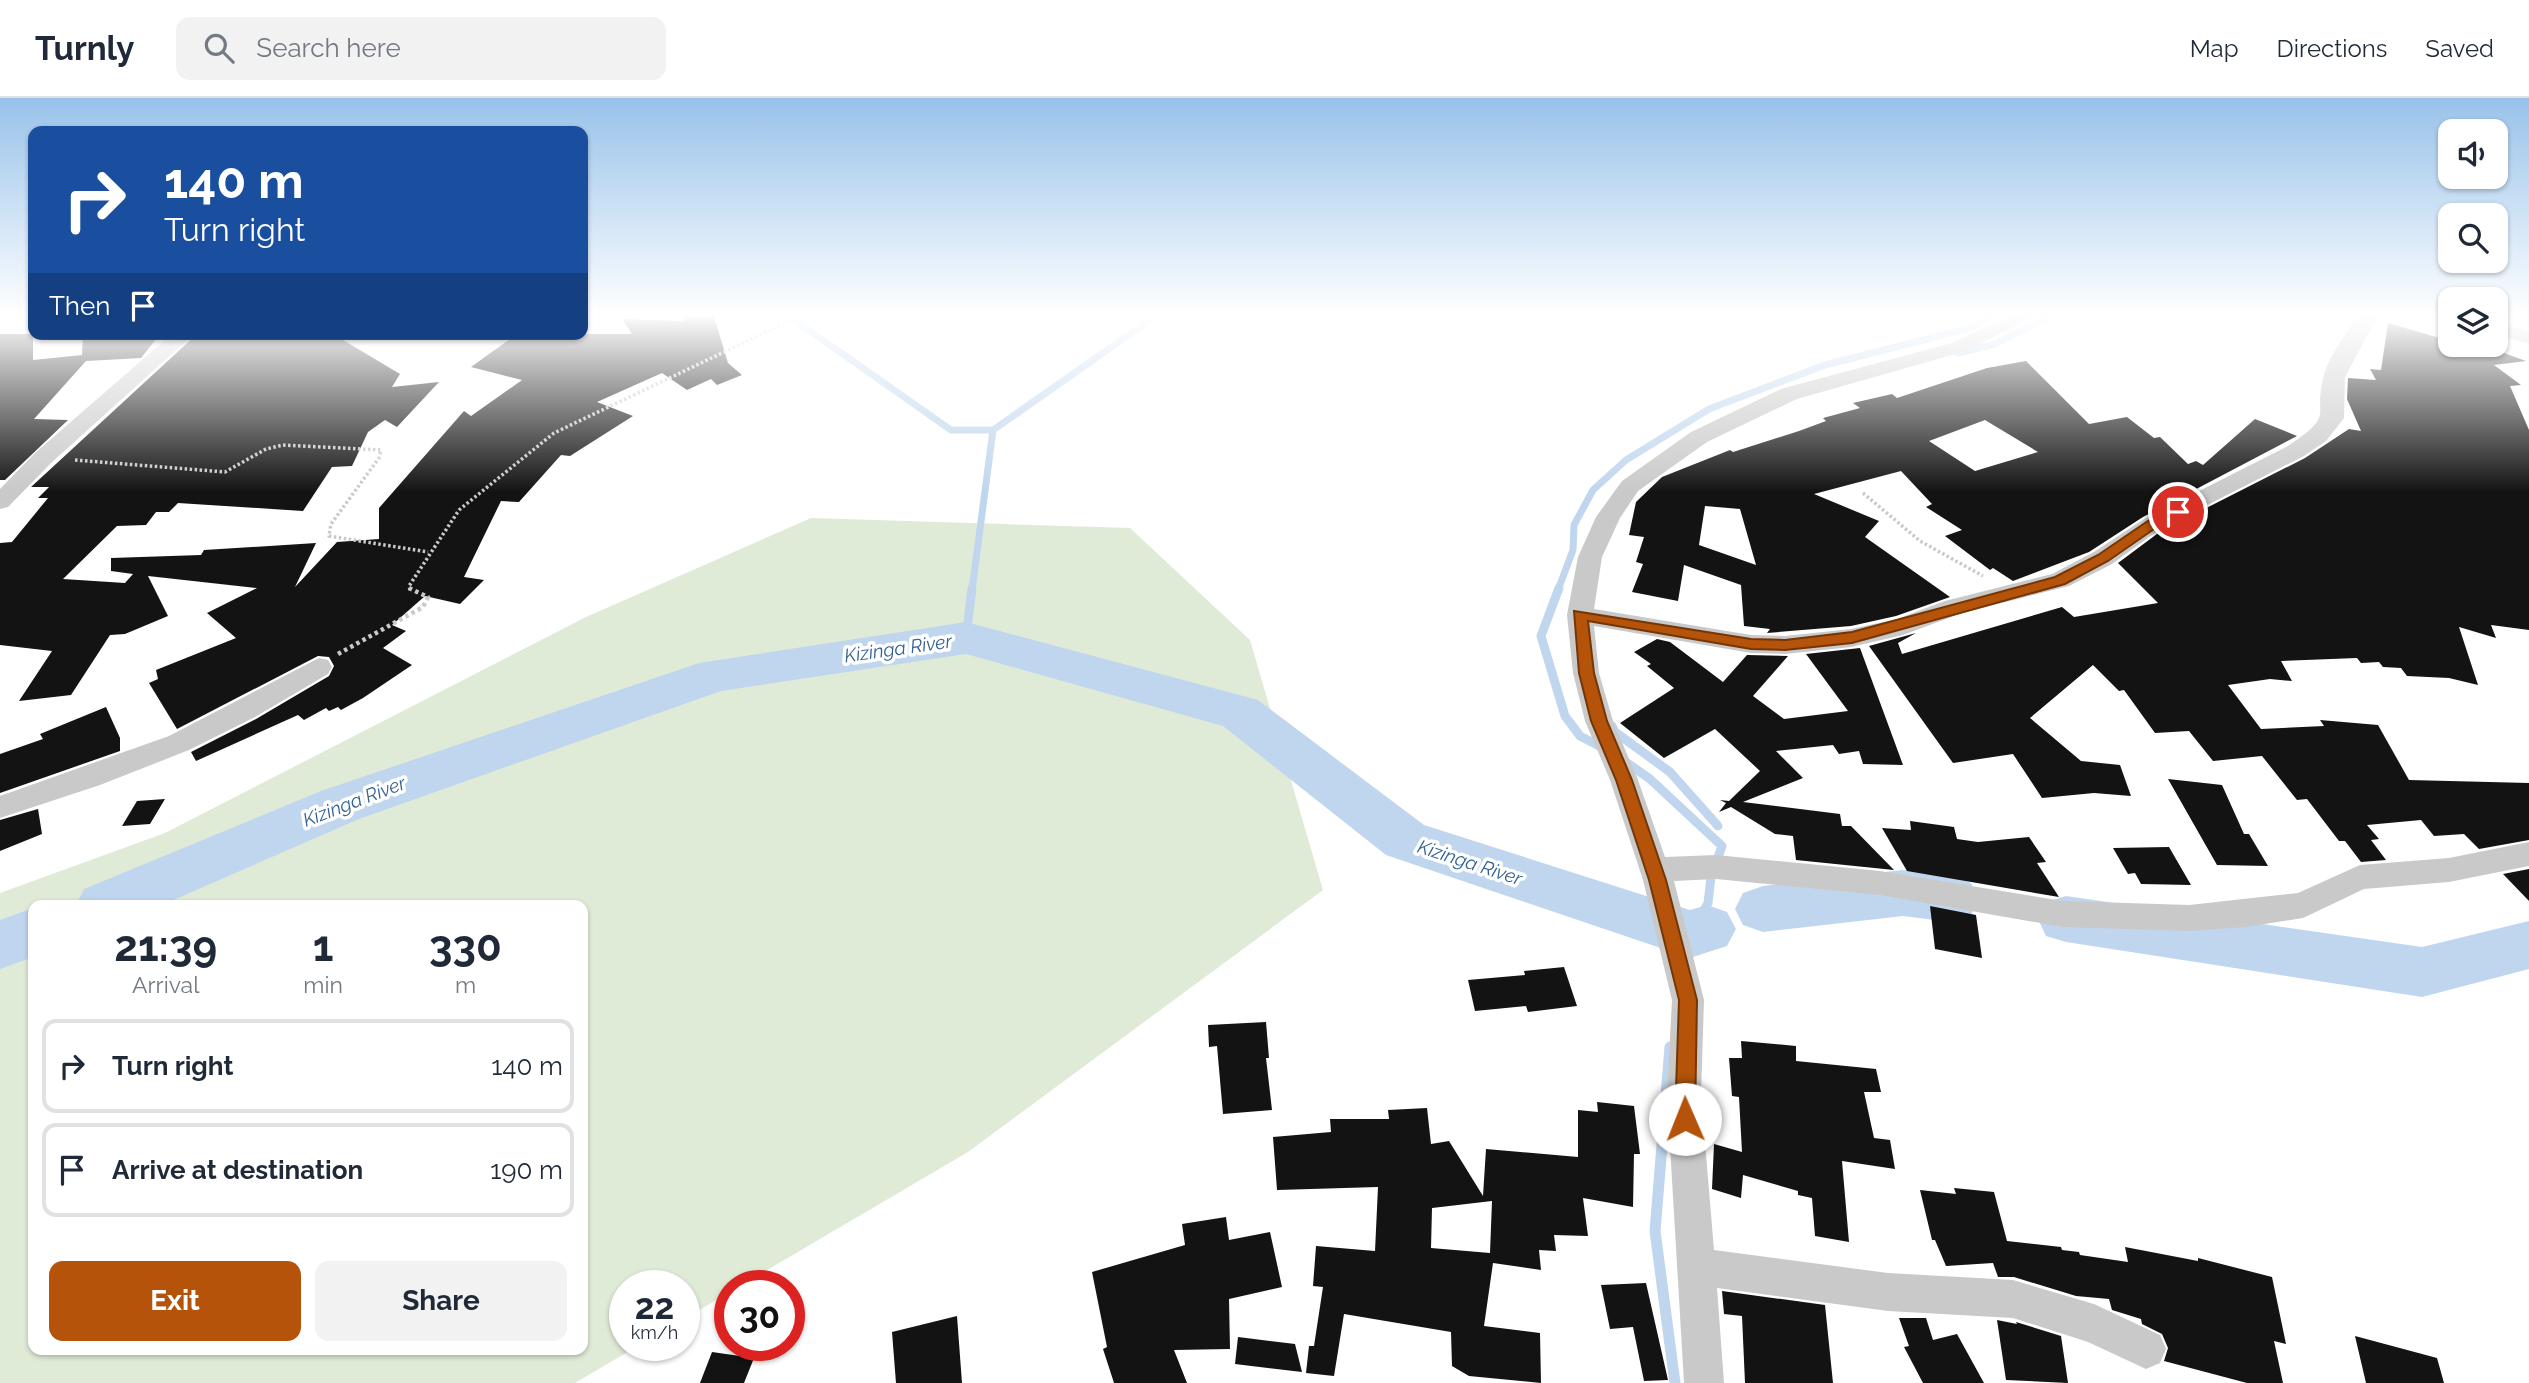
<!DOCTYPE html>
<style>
:root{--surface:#fff;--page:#f2f2f3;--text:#1f2937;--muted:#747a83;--line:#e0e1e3;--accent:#b45309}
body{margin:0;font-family:Raleway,sans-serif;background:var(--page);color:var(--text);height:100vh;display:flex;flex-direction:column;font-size:26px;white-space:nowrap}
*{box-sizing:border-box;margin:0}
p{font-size:23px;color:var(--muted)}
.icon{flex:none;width:38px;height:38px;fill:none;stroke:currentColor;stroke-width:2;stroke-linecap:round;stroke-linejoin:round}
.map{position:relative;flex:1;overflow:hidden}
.side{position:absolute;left:28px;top:802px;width:560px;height:455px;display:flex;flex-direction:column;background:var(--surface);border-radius:14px;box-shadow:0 2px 5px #0004}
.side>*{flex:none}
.banner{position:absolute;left:28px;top:28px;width:560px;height:214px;border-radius:14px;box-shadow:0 2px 5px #0004;background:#1a4fa0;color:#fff;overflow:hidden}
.controls{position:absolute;left:2438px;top:21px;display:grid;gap:14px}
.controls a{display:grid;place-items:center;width:70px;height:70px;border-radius:14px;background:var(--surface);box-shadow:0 2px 5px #0004;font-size:35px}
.speed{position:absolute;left:609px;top:1172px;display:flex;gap:14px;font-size:35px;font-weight:700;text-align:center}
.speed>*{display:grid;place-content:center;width:91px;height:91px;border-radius:50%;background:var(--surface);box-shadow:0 2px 5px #0004;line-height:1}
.speed small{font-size:18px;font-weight:400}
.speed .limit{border:10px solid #d22;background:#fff;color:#111}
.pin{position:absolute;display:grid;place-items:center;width:60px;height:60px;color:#fff;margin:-30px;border:4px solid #fff;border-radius:50%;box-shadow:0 2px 7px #0007}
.me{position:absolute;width:77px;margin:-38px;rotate:359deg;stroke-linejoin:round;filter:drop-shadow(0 0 5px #0008)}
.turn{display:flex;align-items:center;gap:24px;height:147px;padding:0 21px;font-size:32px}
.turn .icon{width:91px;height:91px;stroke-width:2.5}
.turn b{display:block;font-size:49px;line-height:60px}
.then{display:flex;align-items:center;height:66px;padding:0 21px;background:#0003;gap:14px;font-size:26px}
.eta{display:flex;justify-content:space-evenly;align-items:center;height:119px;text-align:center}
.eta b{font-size:42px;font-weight:700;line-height:49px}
.primary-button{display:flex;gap:14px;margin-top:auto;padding:14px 21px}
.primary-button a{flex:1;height:80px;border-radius:14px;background:var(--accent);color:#fff;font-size:28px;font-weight:700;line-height:80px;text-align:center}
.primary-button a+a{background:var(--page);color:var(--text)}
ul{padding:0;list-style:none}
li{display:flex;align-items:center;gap:21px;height:94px;margin:0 14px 10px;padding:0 7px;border:4px solid var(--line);border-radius:14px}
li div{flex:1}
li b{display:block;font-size:26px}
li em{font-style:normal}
header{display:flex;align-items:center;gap:42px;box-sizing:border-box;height:98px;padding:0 35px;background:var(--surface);border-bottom:2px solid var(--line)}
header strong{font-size:33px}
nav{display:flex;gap:38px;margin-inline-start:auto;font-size:24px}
.search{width:490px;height:63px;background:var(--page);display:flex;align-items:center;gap:18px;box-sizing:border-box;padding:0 24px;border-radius:14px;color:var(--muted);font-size:26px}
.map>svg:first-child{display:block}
</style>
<header>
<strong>Turnly</strong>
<div class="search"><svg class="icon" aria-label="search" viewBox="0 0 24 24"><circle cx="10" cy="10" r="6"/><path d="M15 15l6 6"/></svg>Search here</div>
<nav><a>Map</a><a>Directions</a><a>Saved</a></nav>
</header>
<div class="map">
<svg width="2529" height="1285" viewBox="0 0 2529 1285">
<rect width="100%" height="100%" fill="#fff"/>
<!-- green -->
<path fill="#dfebd7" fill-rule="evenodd" d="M 811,420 L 1130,430 L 1250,542 L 1323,792 L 968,1054 L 740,1188 L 730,1188 L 730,1194 L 684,1221 L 684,1188 L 625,1188 L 625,1248 L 638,1248 L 575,1285 L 0,1285 L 0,795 L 165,735 L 586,519 ZM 33,807 L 583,807 L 583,1251 L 33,1251 Z"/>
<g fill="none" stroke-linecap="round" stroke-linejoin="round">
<!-- stream-far2 -->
<g stroke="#c0d6ee" stroke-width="7">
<path d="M 794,215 L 793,221 L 951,332 L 993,332"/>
<path d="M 1958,255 L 1995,246 L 2056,215"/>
<path d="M 972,492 L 993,332 L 1160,215"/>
<path d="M 1558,492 L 1573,452 L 1574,427 L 1593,392 L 1626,362 L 1709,311 L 1825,267 L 1973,229 L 1995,215"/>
</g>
<!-- stream-far1 -->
<g stroke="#c0d6ee" stroke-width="9">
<path d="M 1559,490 L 1541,538 L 1565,618 L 1580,638 L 1605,651"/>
<path d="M 966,540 L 972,490"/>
<path d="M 1612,628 L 1615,634 L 1670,674 L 1718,728"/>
<path d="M 1623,662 L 1650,681 L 1722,748 L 1711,779 L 1708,805 L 1688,842"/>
</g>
<!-- stream -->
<g stroke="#c0d6ee" stroke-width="11">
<path d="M 1685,853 L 1689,841"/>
<path d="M 1670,949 L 1655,1133 L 1675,1285"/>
</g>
<!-- river -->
<g fill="#c0d6ee" fill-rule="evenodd">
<path d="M 966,524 L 1258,602 L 1424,727 L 1690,812 L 1707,807 L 1727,814 L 1736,831 L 1727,848 L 1690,860 L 1386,757 L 1223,628 L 966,556 L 721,593 L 359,721 L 162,807 L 76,807 L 84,791 L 321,693 L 699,565 Z"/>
<path d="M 1903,772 L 1951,778 L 1971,785 L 1979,801 L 1971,817 L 1951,824 L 1903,818 L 1763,834 L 1743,827 L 1735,811 L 1743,795 L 1763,788 Z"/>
<path d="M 2066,798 L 2422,849 L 2529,823 L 2529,871 L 2422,899 L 2066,844 L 2046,838 L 2038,821 L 2046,804 Z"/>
<path d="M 33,810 L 33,859 L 0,871 L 0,822 Z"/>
</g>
</g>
<!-- building -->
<g fill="#131313" fill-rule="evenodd">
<path d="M 685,215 L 713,215 L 728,265 L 742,277 L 717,287 L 711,281 L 687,292 L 662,275 L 597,304 L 633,318 L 570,358 L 561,357 L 519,404 L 501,403 L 464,479 L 484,482 L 460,506 L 425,498 L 392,527 L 406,533 L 383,550 L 412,567 L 363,600 L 341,612 L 338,609 L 329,613 L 326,610 L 304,622 L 298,617 L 196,663 L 191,654 L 256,621 L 329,578 L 334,568 L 329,559 L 318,558 L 177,631 L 149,585 L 158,581 L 156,572 L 236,540 L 207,515 L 257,490 L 148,478 L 168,518 L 125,536 L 110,537 L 71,597 L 19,603 L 52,553 L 0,547 L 0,445 L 12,444 L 48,400 L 38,400 L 49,389 L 31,389 L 197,236 L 333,236 L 400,276 L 392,289 L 439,284 L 397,329 L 385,322 L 368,334 L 352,368 L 332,369 L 303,413 L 178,405 L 169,414 L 156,414 L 146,427 L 117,428 L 63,481 L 125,485 L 133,476 L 111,473 L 111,460 L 201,457 L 204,452 L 316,445 L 295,489 L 337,444 L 379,441 L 379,410 L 464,313 L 471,318 L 522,282 L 471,269 L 517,236 L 632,236 L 622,221 L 684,223 Z"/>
<path d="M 2388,225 L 2450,243 L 2450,247 L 2482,247 L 2526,263 L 2494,267 L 2521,287 L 2510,288 L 2529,332 L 2529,532 L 2491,527 L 2496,540 L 2459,529 L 2478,587 L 2449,580 L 2407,578 L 2401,570 L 2383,569 L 2379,564 L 2361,565 L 2357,560 L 2281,563 L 2292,583 L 2270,581 L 2228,587 L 2261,631 L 2324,628 L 2320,622 L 2378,627 L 2409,682 L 2529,685 L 2529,742 L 2479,751 L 2464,736 L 2434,738 L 2421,722 L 2367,727 L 2379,741 L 2371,742 L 2386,762 L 2361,764 L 2345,743 L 2339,743 L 2307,701 L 2297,702 L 2262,658 L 2213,663 L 2189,633 L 2155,635 L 2124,592 L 2119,593 L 2093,567 L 2030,620 L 2081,663 L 2120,667 L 2131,698 L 2094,695 L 2042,700 L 2013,656 L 1953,665 L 1869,548 L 1916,535 L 1898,545 L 1902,556 L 2062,509 L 2074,519 L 2158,505 L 2118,465 L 2161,433 L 2305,360 L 2349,331 L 2361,333 L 2347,301 L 2348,280 L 2376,282 L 2370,271 L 2381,272 Z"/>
<path d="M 0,236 L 33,236 L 33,262 L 82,257 L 83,236 L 160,236 L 141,260 L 86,263 L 34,321 L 68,322 L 5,382 L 0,382 Z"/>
<path d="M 2026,263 L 2089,326 L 2127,319 L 2154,340 L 2160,339 L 2188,366 L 2196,363 L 2203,367 L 2255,321 L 2297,338 L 2143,419 L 2089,454 L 2013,483 L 1993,470 L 1990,472 L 1945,438 L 1962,432 L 1926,409 L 1932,406 L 1901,373 L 1814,396 L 1879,423 L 1865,439 L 1950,499 L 1896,518 L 1851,528 L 1767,535 L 1770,531 L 1744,528 L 1741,487 L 1684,467 L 1678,503 L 1632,494 L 1643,466 L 1636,464 L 1644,439 L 1629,437 L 1636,404 L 1662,379 L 1730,352 L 1733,354 L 1799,333 L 1826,323 L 1823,320 L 1860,310 L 1853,305 L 1892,296 L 1897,300 L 1987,270 ZM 1985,322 L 2038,354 L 1975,373 L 1929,343 ZM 1705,408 L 1740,411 L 1756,467 L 1699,447 Z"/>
<path d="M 1657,541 L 1670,544 L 1723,584 L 1747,557 L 1788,558 L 1753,598 L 1784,621 L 1848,613 L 1806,556 L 1860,550 L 1903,667 L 1863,666 L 1859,653 L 1839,656 L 1833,647 L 1776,653 L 1803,680 L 1743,704 L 1840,716 L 1842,728 L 1851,728 L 1894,772 L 1796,762 L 1793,738 L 1775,736 L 1731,709 L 1719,714 L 1726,705 L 1720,702 L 1729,703 L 1760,673 L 1715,631 L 1664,660 L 1620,625 L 1674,590 L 1647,568 L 1651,566 L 1634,554 Z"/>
<path d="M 106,609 L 120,640 L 120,653 L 0,695 L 0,656 L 43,641 L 40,636 Z"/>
<path d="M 2168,681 L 2222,687 L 2244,736 L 2249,736 L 2268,768 L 2217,767 Z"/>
<path d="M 165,701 L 150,726 L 122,728 L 137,703 Z"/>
<path d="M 38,711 L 42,736 L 0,753 L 0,722 Z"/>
<path d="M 1910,723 L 1954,729 L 1957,741 L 1978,744 L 2029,739 L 2046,764 L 2037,765 L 2059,799 L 1907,773 L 1882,730 L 1911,732 Z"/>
<path d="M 2169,749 L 2191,787 L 2141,786 L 2135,775 L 2128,776 L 2113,750 Z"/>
<path d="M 2529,771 L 2529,803 L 2503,776 Z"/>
<path d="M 1930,808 L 1976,817 L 1982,860 L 1935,851 Z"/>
<path d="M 1564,869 L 1577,908 L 1528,914 L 1526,908 L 1475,913 L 1468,882 L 1525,877 L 1524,873 Z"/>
<path d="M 1266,924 L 1269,960 L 1266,960 L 1272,1012 L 1223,1016 L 1217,948 L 1209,949 L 1208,927 Z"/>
<path d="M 1741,943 L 1796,948 L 1796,963 L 1876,971 L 1881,994 L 1864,994 L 1874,1040 L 1890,1042 L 1895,1071 L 1842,1063 L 1849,1144 L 1815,1138 L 1812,1100 L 1798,1097 L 1798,1093 L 1743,1077 L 1741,1100 L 1712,1091 L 1714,1046 L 1742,1054 L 1739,999 L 1732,998 L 1729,960 L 1742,960 Z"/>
<path d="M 1597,1004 L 1634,1008 L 1640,1056 L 1634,1056 L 1633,1109 L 1583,1100 L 1588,1138 L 1554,1137 L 1556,1153 L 1539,1152 L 1541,1172 L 1493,1165 L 1484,1228 L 1540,1235 L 1541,1285 L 1469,1278 L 1452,1268 L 1451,1234 L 1344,1216 L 1334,1278 L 1306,1275 L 1309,1248 L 1314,1248 L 1323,1189 L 1313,1188 L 1316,1148 L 1375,1153 L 1378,1089 L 1277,1092 L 1273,1039 L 1331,1034 L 1330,1021 L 1389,1021 L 1388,1012 L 1427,1010 L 1431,1046 L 1449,1043 L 1483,1098 L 1486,1051 L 1578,1059 L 1578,1012 L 1598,1014 ZM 1492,1103 L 1490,1155 L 1431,1150 L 1432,1110 Z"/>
<path d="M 1954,1090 L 1994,1094 L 2007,1143 L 2061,1149 L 2062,1152 L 2079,1154 L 2080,1157 L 2128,1164 L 2125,1149 L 2198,1163 L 2198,1160 L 2272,1179 L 2286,1246 L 2274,1243 L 2283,1285 L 2247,1285 L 2164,1263 L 2168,1250 L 2162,1236 L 2142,1226 L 2141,1221 L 2112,1212 L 2109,1201 L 2076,1198 L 2014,1179 L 1998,1179 L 1993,1165 L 1946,1168 L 1935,1142 L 1932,1142 L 1920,1092 L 1956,1096 Z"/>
<path d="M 1226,1119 L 1229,1142 L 1270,1134 L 1282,1189 L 1229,1201 L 1230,1251 L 1174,1252 L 1187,1285 L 1114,1285 L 1103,1251 L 1107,1249 L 1092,1174 L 1185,1147 L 1182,1126 Z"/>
<path d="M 1646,1185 L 1668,1282 L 1644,1283 L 1633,1229 L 1610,1231 L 1601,1187 Z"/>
<path d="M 1722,1193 L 1825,1207 L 1833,1285 L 1745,1285 L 1742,1218 L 1724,1216 Z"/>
<path d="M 957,1218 L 962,1285 L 896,1285 L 892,1234 Z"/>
<path d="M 1899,1220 L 1926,1220 L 1933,1242 L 1957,1236 L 1984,1285 L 1923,1285 L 1904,1249 L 1909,1248 Z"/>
<path d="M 1997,1222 L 2017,1226 L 2016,1224 L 2061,1238 L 2068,1285 L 2006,1282 Z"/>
<path d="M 2355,1238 L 2437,1260 L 2444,1285 L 2366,1285 Z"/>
<path d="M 1238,1239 L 1295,1246 L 1302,1274 L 1235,1266 Z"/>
<path d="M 712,1254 L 754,1260 L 744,1285 L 700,1285 Z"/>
</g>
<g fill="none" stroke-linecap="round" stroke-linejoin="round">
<!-- path-far1 -->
<g stroke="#c9c9c9" stroke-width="3.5" stroke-dasharray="2.5 2.5" stroke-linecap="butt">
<path d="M 75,362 L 225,374 L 266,351 L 283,347 L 381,352 L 379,360 L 331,426 L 329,438 L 428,454"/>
<path d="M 1863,395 L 1920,443 L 1983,478"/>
<path d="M 410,492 L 409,488 L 459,412 L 554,335 L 806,215"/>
</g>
<!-- path -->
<path stroke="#c9c9c9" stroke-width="4.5" stroke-dasharray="3.5 3.5" stroke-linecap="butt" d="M 338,556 L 423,509 L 428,499 L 409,490"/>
<!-- minor -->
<g fill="#c9c9c9" fill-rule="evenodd">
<path d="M 2016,215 L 2041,215 L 1966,253 L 1797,301 L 1707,344 L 1638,393 L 1620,420 L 1602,459 L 1594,511 L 1751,537 L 1785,538 L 1851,531 L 1897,521 L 1945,503 L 2052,476 L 2094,454 L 2144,421 L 2288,348 C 2337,315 2312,321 2324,277 C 2330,255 2348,234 2359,215 L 2379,215 L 2345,279 L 2344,320 L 2326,343 L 2304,358 L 2160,431 L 2112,466 L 2069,488 L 1962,515 L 1903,537 L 1851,549 L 1785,556 L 1751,555 L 1594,528 L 1599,575 L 1613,623 L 1638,682 L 1665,759 L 1716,757 L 1880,773 L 2063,803 L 2189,807 L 2298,795 L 2360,767 L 2449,760 L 2529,744 L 2529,768 L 2449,784 L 2364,791 L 2303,820 L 2246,829 L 2189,833 L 2063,829 L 1880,797 L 1716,781 L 1674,783 L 1704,902 L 1701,997 L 1714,1152 L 1888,1175 L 2013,1182 L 2094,1206 L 2160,1237 L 2166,1251 L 2160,1265 L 2146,1271 L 2088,1244 L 2013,1220 L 1888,1213 L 1717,1190 L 1724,1285 L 1684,1285 L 1667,997 L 1672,902 L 1643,782 L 1610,682 L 1585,623 L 1573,575 L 1567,517 L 1578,459 L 1596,419 L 1622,383 L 1691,334 L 1781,291 L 1952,245 Z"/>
<path d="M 2430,215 L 2450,215 L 2450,223 L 2433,219 Z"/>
<path d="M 2496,224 L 2529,234 L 2529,246 L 2496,236 Z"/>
<path d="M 172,236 L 194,236 L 51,365 L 8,409 L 0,411 L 0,391 L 35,355 Z"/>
<path d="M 319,560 L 328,562 L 332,569 L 328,576 L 255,619 L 189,652 L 100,687 L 0,720 L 0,698 L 169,638 Z"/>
</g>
</g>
<!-- sky -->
<linearGradient id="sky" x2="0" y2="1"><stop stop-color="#98c2ea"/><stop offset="0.55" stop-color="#fff"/><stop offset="1" stop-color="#fff" stop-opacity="0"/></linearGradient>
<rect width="2529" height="394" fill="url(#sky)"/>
<!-- route -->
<path fill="#b45309" stroke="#753606" stroke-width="2" d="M 2178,410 L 2182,411 L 2182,417 L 2157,429 L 2108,463 L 2065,486 L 1852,545 L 1785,552 L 1751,551 L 1588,523 L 1594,575 L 1607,623 L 1632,682 L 1666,782 L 1697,902 L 1695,1021 L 1692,1027 L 1685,1030 L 1678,1027 L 1675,1021 L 1679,902 L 1649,782 L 1616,682 L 1591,623 L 1579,575 L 1574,513 L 1751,541 L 1785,542 L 1852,534 L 2055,479 L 2098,457 L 2148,423 Z"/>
<g text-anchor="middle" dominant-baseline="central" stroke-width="7" stroke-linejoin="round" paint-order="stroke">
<!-- water labels -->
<g font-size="19" font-style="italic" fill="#336194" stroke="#fff">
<text transform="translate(898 550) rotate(-8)">Kizinga River</text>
<text transform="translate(354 703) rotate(-21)">Kizinga River</text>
<text transform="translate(1470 764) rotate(18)">Kizinga River</text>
</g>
</g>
</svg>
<div class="controls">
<a><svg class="icon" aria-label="sound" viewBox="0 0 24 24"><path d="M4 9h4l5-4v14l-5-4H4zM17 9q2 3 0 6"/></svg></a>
<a><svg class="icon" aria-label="search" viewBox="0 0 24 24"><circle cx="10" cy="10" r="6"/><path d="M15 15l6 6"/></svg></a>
<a><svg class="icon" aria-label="layers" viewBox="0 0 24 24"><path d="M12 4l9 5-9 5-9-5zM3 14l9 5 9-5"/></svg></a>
</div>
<div class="speed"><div>22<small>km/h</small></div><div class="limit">30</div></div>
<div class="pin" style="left:2178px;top:414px;background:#d93025"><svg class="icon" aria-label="arrive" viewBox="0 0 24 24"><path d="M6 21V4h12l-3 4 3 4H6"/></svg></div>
<svg class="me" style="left:1685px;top:1021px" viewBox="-20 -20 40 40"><circle r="19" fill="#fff"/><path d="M0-13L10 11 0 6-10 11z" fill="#b45309"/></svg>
<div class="banner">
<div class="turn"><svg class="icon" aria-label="right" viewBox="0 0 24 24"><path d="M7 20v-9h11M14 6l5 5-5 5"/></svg><div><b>140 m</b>Turn right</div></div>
<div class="then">Then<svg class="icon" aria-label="arrive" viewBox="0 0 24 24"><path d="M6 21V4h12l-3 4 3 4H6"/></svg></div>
</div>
<section class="side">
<div class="eta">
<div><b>21:39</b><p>Arrival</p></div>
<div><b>1</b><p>min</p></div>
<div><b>330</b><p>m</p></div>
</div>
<ul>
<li><svg class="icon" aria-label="right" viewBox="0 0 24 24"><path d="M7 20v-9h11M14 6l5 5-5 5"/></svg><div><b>Turn right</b></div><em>140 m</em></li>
<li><svg class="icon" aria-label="arrive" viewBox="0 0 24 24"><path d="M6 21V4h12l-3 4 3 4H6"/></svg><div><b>Arrive at destination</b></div><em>190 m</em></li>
</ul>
<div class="primary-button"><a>Exit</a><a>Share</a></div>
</section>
</div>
